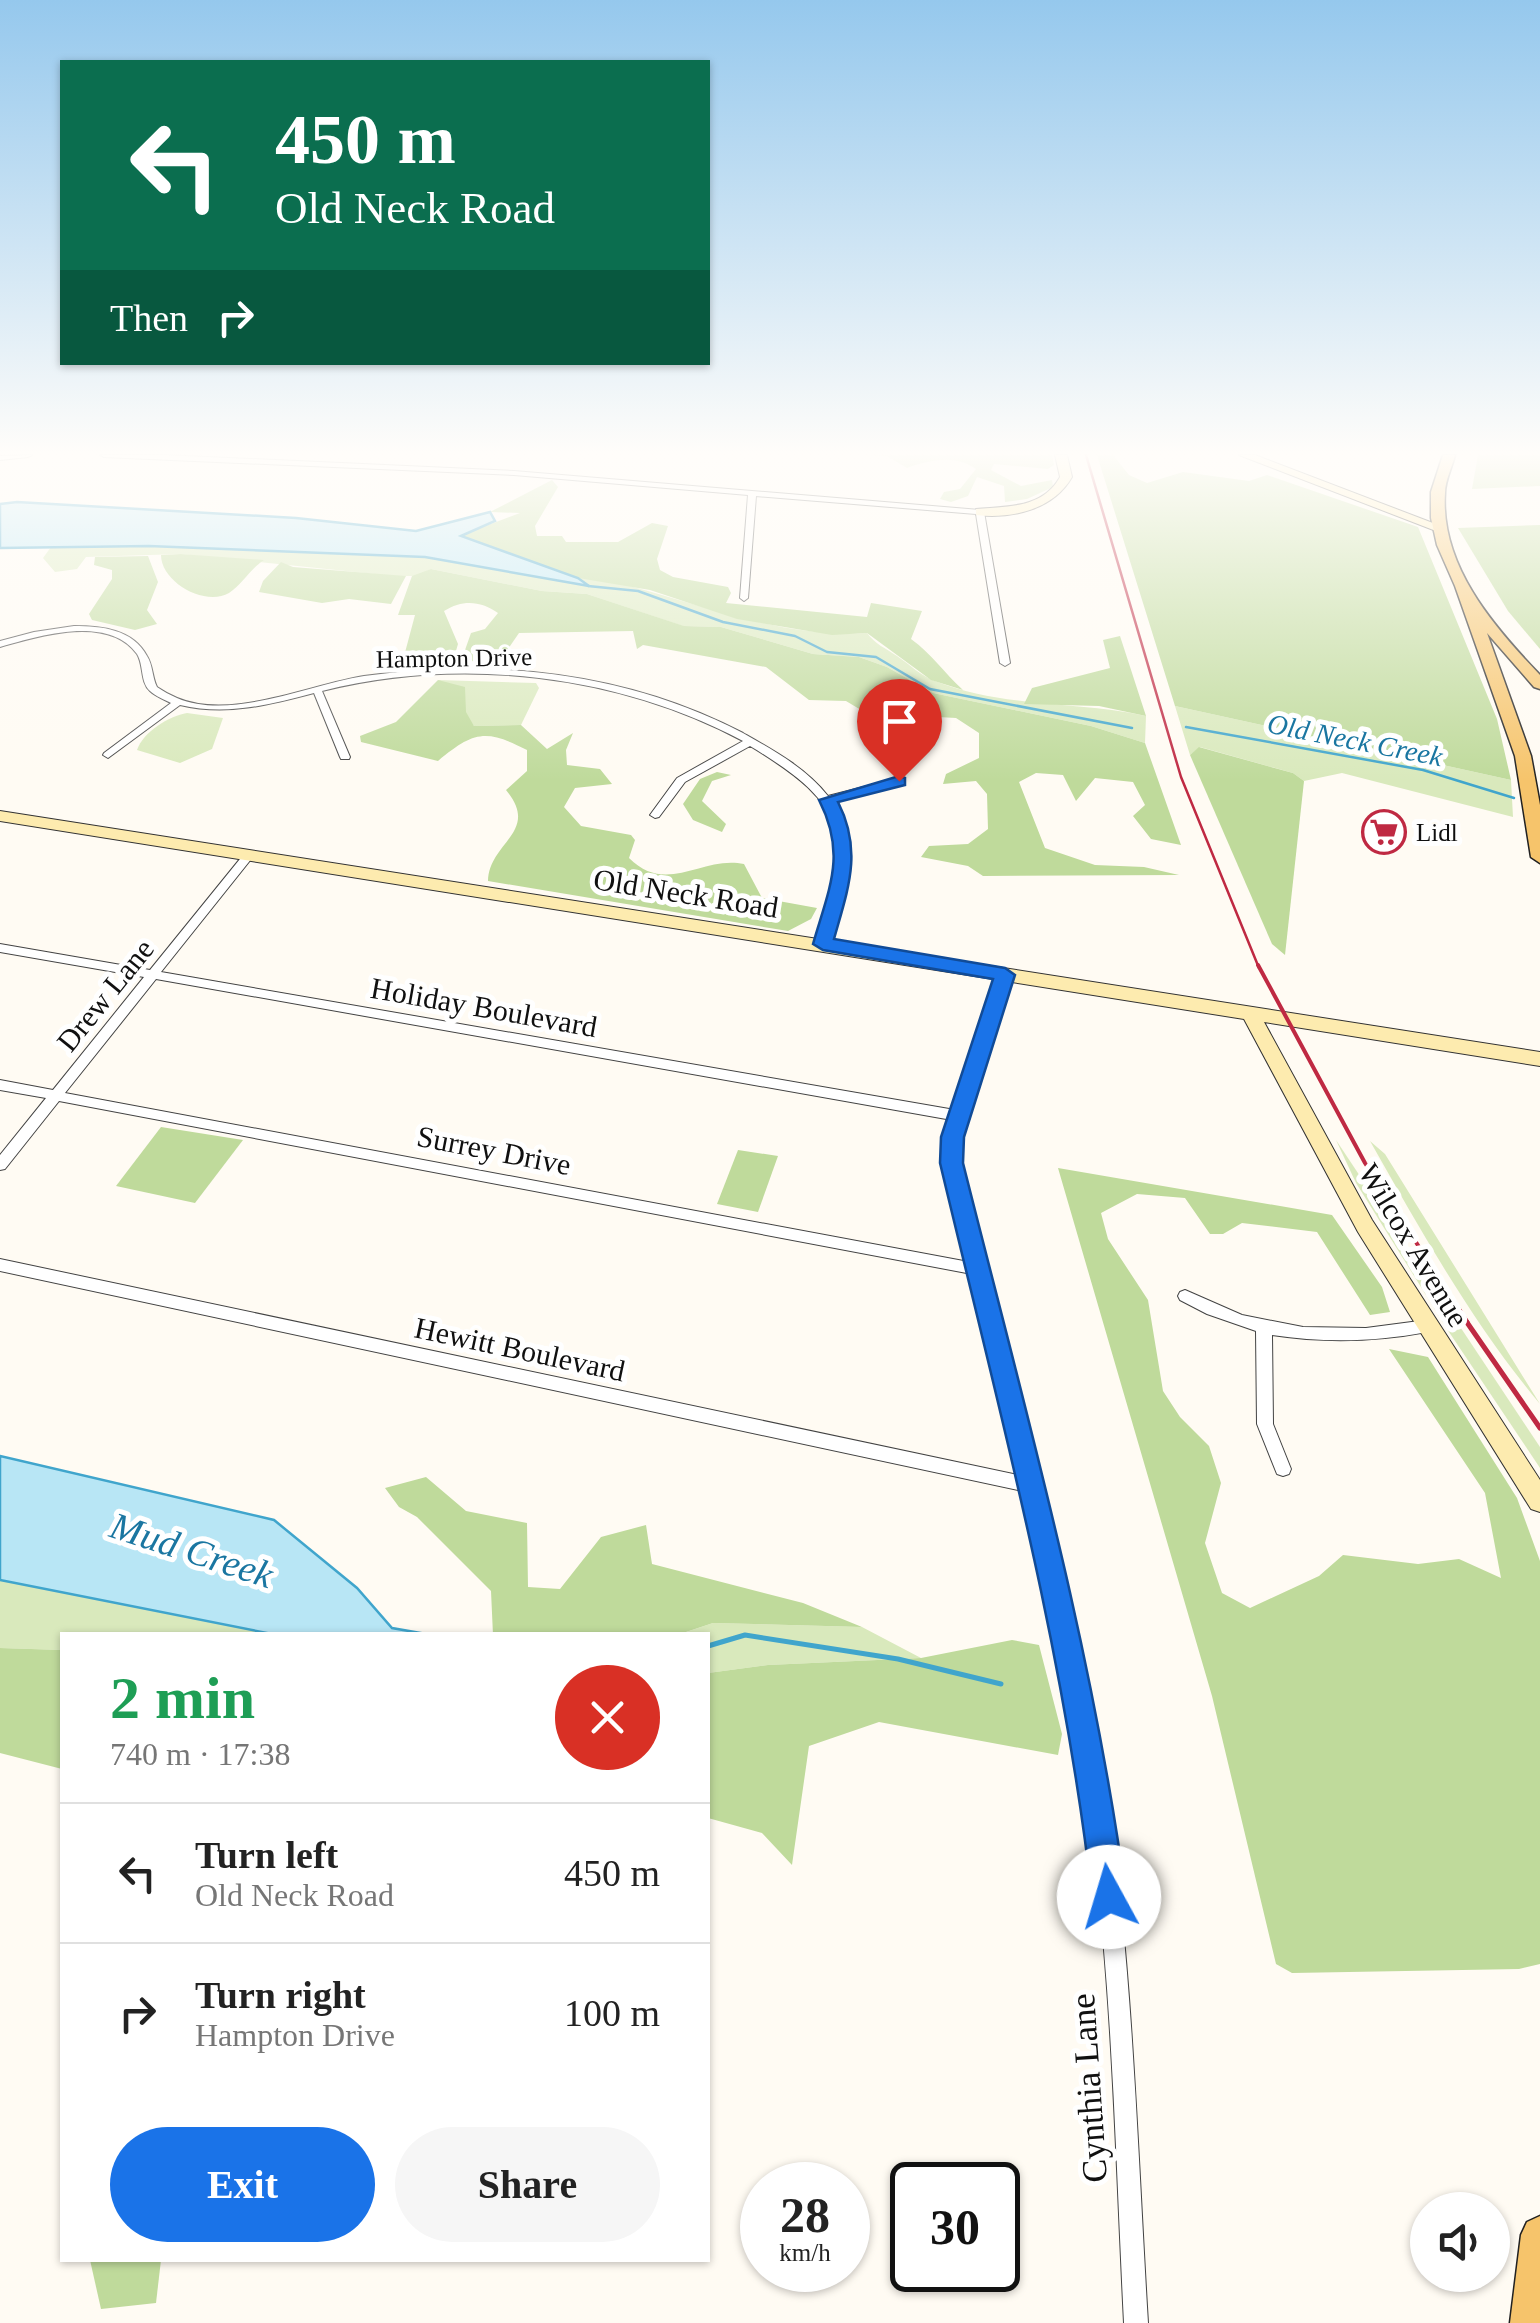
<!DOCTYPE html>
<meta charset="utf-8">
<style>
:root{--surface:#fff;--page:#f6f6f6;--text:#222;--muted:#767676;--line:#e0e0e0;--accent:#1a73e8}
body{margin:0;font-family:"Times New Roman",serif;background:var(--page);color:var(--text);height:100vh;display:flex;flex-direction:column;font-size:38px;white-space:nowrap}
*{box-sizing:border-box;margin:0}
p{font-size:32px;color:var(--muted)}
.icon{flex:none;width:55px;height:55px;fill:none;stroke:currentColor;stroke-width:2;stroke-linecap:round;stroke-linejoin:round}
.map{position:relative;flex:1;overflow:hidden}
.sheet{position:absolute;left:60px;top:1632px;width:650px;height:630px;display:flex;flex-direction:column;background:var(--surface);border-radius:0px;box-shadow:0 2px 8px #0004}
.sheet>*{flex:none}
.top-card{position:absolute;left:60px;top:60px;width:650px;height:305px;border-radius:0px;box-shadow:0 2px 8px #0004;background:#0b6e4f;color:#fff;overflow:hidden}
.buttons{position:absolute;left:1410px;top:2192px;display:grid;gap:20px}
.buttons a{display:grid;place-items:center;width:100px;height:100px;border-radius:50%;background:var(--surface);box-shadow:0 2px 8px #0004;font-size:50px}
.speed{position:absolute;left:740px;top:2162px;display:flex;gap:20px;font-size:50px;font-weight:700;text-align:center}
.speed>*{display:grid;place-content:center;width:130px;height:130px;border-radius:50%;background:var(--surface);box-shadow:0 2px 8px #0004;line-height:1}
.speed small{font-size:25px;font-weight:400}
.speed .limit{border:5px solid #111;border-radius:15px;background:#fff;color:#111}
.pin{position:absolute;display:grid;place-items:center;width:85px;height:85px;color:#fff;margin:-102px -42px;border-radius:50% 50% 50% 0;rotate:-45deg;box-shadow:0 0 10px #0007}
.pin .icon{rotate:45deg}
.me{position:absolute;width:110px;margin:-55px;rotate:354deg;stroke-linejoin:round;filter:drop-shadow(0 0 8px #0008)}
.turn{display:flex;align-items:center;gap:35px;height:210px;padding:0 50px;font-size:45px}
.turn .icon{width:130px;height:130px;stroke-width:2.5}
.turn b{display:block;font-size:70px;line-height:85px}
.then{display:flex;align-items:center;height:95px;padding:0 50px;background:#0003;gap:20px;font-size:38px}
.round{display:grid;place-items:center;flex:none;width:105px;height:105px;border-radius:52px;background:var(--page)}
.summary{display:flex;align-items:center;justify-content:space-between;height:170px;padding:0 50px}
h1{font-size:60px;font-weight:700;line-height:75px;color:#1e9e55}
.primary-button{display:flex;gap:20px;margin-top:auto;padding:20px 50px}
.primary-button a{flex:1;height:115px;border-radius:60px;background:var(--accent);color:#fff;font-size:40px;font-weight:700;line-height:115px;text-align:center}
.primary-button a+a{background:var(--page);color:var(--text)}
ul{padding:0;list-style:none}
li{display:flex;align-items:center;gap:30px;height:140px;padding:0 50px;border-top:2px solid var(--line)}
li div{flex:1}
li b{display:block;font-size:38px}
li em{font-style:normal}
.map>svg:first-child{display:block}
</style>
<div class="map">
<svg width="1540" height="2323" viewBox="0 0 1540 2323">
<rect width="100%" height="100%" fill="#fffbf3"/>
<!-- green -->
<g fill="#d9e9bc">
<path d="M 149,546 L 425,557 L 586,585 L 578,578 L 601,579 C 689,598 775,639 867,633 C 875,644 885,648 897,656 C 909,664 921,676 935,681 C 1003,708 1076,701 1146,716 L 1145,743 L 1091,726 L 933,693 L 887,667 L 859,657 L 813,654 L 721,627 L 683,626 L 587,594 L 542,591 L 431,569 L 418,576 L 394,576 L 181,554 L 86,557 L 77,569 L 55,572 L 43,558 L 51,547 Z"/>
<path d="M 438,680 L 536,683 L 539,688 L 521,725 L 474,726 Z"/>
<path d="M 1175,706 L 1511,780 L 1513,817 L 1342,773 L 1304,781 L 1293,773 L 1200,747 L 1190,755 Z"/>
<path d="M 187,713 L 223,718 L 212,749 L 180,763 L 137,750 C 143,732 169,716 187,713 Z"/>
<path d="M 1336,1140 L 1540,1447 L 1540,1468 L 1449,1332 L 1356,1183 Z"/>
<path d="M 1370,1141 L 1385,1154 L 1540,1404 C 1473,1324 1421,1231 1370,1141 Z"/>
<path d="M 0,1580 L 269,1633 L 62,1635 L 62,1650 L 0,1648 Z"/>
<path d="M 713,1623 L 862,1627 L 921,1658 L 768,1665 L 708,1673 L 708,1635 L 677,1635 Z"/>
</g>
<!-- forest -->
<g fill="#bfda9b">
<path d="M 859,455 L 1052,455 L 1054,465 L 1048,469 L 994,464 L 991,470 L 1021,486 L 1052,480 L 1053,487 L 1027,499 L 1005,502 L 1004,486 L 977,477 L 968,496 L 951,502 L 940,499 L 944,492 L 960,489 L 976,469 C 955,454 929,460 907,468 L 887,456 Z"/>
<path d="M 1097,455 L 1113,455 L 1129,475 L 1147,483 L 1183,472 L 1249,481 L 1267,475 L 1418,527 L 1497,719 L 1511,780 L 1175,706 Z"/>
<path d="M 1478,455 L 1540,455 L 1540,486 L 1472,489 Z"/>
<path d="M 552,480 L 558,487 L 535,526 L 537,536 L 562,536 L 566,542 L 618,542 L 652,523 L 668,526 L 657,559 L 660,570 L 673,577 L 728,587 L 731,593 L 726,603 L 867,617 L 871,603 L 922,611 L 911,639 C 932,654 944,673 963,690 L 931,680 L 867,633 L 832,635 L 737,619 L 650,590 L 578,578 L 459,536 L 520,513 L 490,512 Z"/>
<path d="M 1540,525 L 1540,649 L 1508,611 L 1458,528 Z"/>
<path d="M 181,554 L 264,560 C 250,569 242,585 229,593 C 205,607 161,582 161,555 Z"/>
<path d="M 148,556 L 158,582 L 147,610 L 157,624 L 135,630 L 92,620 L 89,614 L 112,579 L 112,570 L 94,565 L 95,557 Z"/>
<path d="M 281,562 L 293,567 L 406,576 L 391,604 L 349,599 L 322,603 L 259,592 L 263,581 Z"/>
<path d="M 431,569 L 542,591 L 587,594 L 684,626 L 721,627 L 813,654 L 859,657 L 887,667 L 933,693 L 1091,726 L 1145,743 L 1181,845 L 1151,839 L 1133,816 L 1145,805 L 1133,782 L 1095,778 L 1076,801 L 1063,775 L 1036,773 L 1019,782 L 1045,848 L 1095,865 L 1144,867 L 1179,875 L 983,876 L 968,866 L 921,857 L 929,846 L 968,844 L 988,829 L 987,794 L 976,781 L 943,784 L 946,774 L 979,758 L 979,733 L 956,718 L 866,713 L 846,701 L 809,700 L 766,667 L 643,645 L 637,649 L 633,631 L 519,633 L 499,662 L 470,661 L 465,650 L 471,633 L 485,629 L 498,613 C 481,601 463,599 444,611 L 458,644 L 453,661 L 433,664 L 403,660 L 415,615 L 398,615 L 412,576 Z"/>
<path d="M 1120,636 L 1146,716 L 1099,706 L 1024,704 L 1032,688 L 1110,668 L 1103,640 Z"/>
<path d="M 438,680 L 465,687 L 466,712 L 474,726 L 521,725 L 547,749 L 573,733 L 566,750 L 567,765 L 600,769 L 612,784 L 575,788 L 564,807 L 581,826 L 631,835 L 635,840 L 629,858 C 667,896 702,855 744,864 L 762,898 L 817,908 L 811,919 L 788,931 L 488,881 C 489,842 541,832 506,790 L 527,771 L 527,750 C 486,729 474,731 438,761 L 361,742 L 360,736 L 396,722 Z"/>
<path d="M 1199,747 L 1293,773 L 1304,781 L 1285,955 L 1272,944 L 1190,755 Z"/>
<path d="M 717,772 L 731,775 L 712,781 L 702,801 L 726,824 L 722,832 L 693,820 L 683,804 L 700,779 Z"/>
<path d="M 161,1127 L 243,1140 L 195,1203 L 116,1186 Z"/>
<path d="M 738,1150 L 778,1156 L 758,1212 L 717,1204 Z"/>
<path d="M 1058,1168 L 1332,1215 L 1382,1287 L 1390,1312 L 1370,1315 L 1317,1232 L 1242,1223 L 1223,1234 L 1210,1234 L 1185,1198 L 1137,1194 L 1101,1213 L 1108,1239 L 1148,1300 L 1163,1391 L 1180,1417 L 1209,1446 L 1221,1483 L 1205,1543 L 1222,1593 L 1250,1608 L 1319,1576 L 1343,1555 L 1418,1564 L 1459,1559 L 1501,1578 L 1485,1493 L 1389,1349 L 1428,1357 L 1517,1498 L 1540,1561 L 1540,1964 L 1519,1969 L 1292,1973 L 1276,1964 L 1212,1696 Z"/>
<path d="M 426,1477 L 466,1511 L 527,1523 L 528,1587 L 560,1589 L 601,1537 L 646,1525 L 652,1564 L 803,1603 L 862,1627 L 713,1623 L 677,1635 L 493,1635 L 491,1591 L 417,1517 L 399,1507 L 385,1488 Z"/>
<path d="M 1012,1640 L 1039,1645 L 1062,1734 L 1058,1755 L 879,1722 L 809,1746 L 792,1865 L 762,1833 L 708,1818 L 708,1673 L 768,1665 L 921,1658 Z"/>
<path d="M 0,1648 L 62,1650 L 62,1769 L 0,1753 Z"/>
<path d="M 90,2260 L 161,2260 L 156,2303 L 101,2309 Z"/>
</g>
<!-- water -->
<g fill="#b8e6f5" stroke="#40a5cc" stroke-width="2.5">
<path d="M 17,502 L 296,518 L 416,531 L 490,512 L 495,521 L 461,536 L 578,578 L 589,586 L 425,557 L 149,546 L 0,548 L 0,504 Z"/>
<path d="M 0,1456 L 274,1520 L 357,1588 L 392,1628 L 432,1635 L 277,1635 L 0,1580 Z"/>
</g>
<g fill="none" stroke-linecap="round" stroke-linejoin="round">
<!-- stream-far1 -->
<g stroke="#40a5cc" stroke-width="2.5">
<path d="M 588,586 L 638,591 L 723,622 L 795,636 L 827,652 L 876,657 L 930,689 L 1132,728"/>
<path d="M 1186,727 L 1423,770 L 1514,798"/>
</g>
<!-- stream -->
<path stroke="#40a5cc" stroke-width="5" d="M 708,1646 L 745,1635 L 898,1659 L 1001,1684"/>
<!-- street casing -->
<g stroke="#434343" stroke-width="2">
<g id="street">
<path d="M 32,455 L 28,457 L 0,460 L 0,456 Z"/>
<path d="M 100,455 L 164,455 L 514,471 L 980,510 L 984,512 L 1010,663 L 1005,666 L 1000,663 L 976,514 L 756,496 L 748,598 L 744,601 L 740,598 L 748,495 L 514,475 L 104,457 Z"/>
<path d="M 74,626 C 101,626 133,629 147,656 C 153,665 152,677 157,687 C 163,691 170,695 177,698 C 231,721 308,685 364,676 C 492,658 627,672 743,733 C 773,750 806,768 828,796 L 899,778 L 904,781 L 903,783 L 833,801 C 862,844 842,898 829,944 L 823,948 L 817,944 C 848,834 853,808 750,746 L 685,782 L 659,817 L 655,818 L 650,815 L 677,778 L 743,741 C 617,674 461,656 322,691 L 350,757 L 349,759 L 341,759 L 340,757 L 314,693 C 269,705 226,716 180,705 L 108,758 L 103,755 L 104,753 L 171,703 C 165,700 155,696 150,691 C 140,682 144,665 137,654 C 108,614 38,636 0,647 L 0,641 L 34,632 Z"/>
<path d="M 248,853 L 252,854 L 252,858 L 161,972 L 955,1110 L 999,975 L 1005,971 L 1011,975 L 960,1137 L 958,1163 C 1011,1370 1073,1576 1106,1788 C 1133,1965 1137,2145 1148,2323 L 1124,2323 C 1116,2166 1113,2008 1094,1851 C 1080,1730 1055,1611 1027,1492 L 0,1271 L 0,1259 L 1023,1476 L 972,1274 L 59,1101 L 5,1169 L 0,1170 L 0,1155 L 46,1098 L 0,1090 L 0,1080 L 53,1090 L 144,977 L 0,952 L 0,944 L 150,970 L 244,854 ZM 156,979 L 952,1120 L 946,1137 L 944,1163 L 969,1262 L 65,1093 Z"/>
<path d="M 1185,1290 L 1242,1315 L 1303,1327 L 1366,1328 L 1427,1320 L 1432,1322 L 1435,1326 L 1432,1330 L 1427,1332 C 1374,1342 1325,1343 1272,1335 L 1273,1424 L 1291,1469 L 1289,1474 L 1283,1476 L 1277,1474 L 1257,1424 L 1256,1331 L 1207,1314 L 1180,1300 L 1178,1296 L 1180,1292 Z"/>
</g>
</g>
<!-- secondary casing -->
<g stroke="#323232" stroke-width="2">
<g id="secondary">
<path d="M 1055,455 L 1067,455 L 1072,477 C 1053,510 1012,519 976,515 L 976,509 C 1007,506 1042,509 1060,477 Z"/>
<path d="M 1239,455 L 1255,455 L 1446,528 L 1436,531 Z"/>
<path d="M 0,811 L 1540,1052 L 1540,1066 L 1264,1022 L 1372,1220 L 1540,1480 L 1540,1512 L 1531,1509 L 1358,1232 L 1244,1019 L 0,821 Z"/>
</g>
</g>
<!-- primary casing -->
<g stroke="#212121" stroke-width="3">
<g id="primary">
<path d="M 1443,455 L 1455,455 C 1452,468 1445,480 1445,493 C 1440,565 1493,626 1540,675 L 1540,689 L 1534,687 L 1487,633 L 1531,756 L 1540,805 L 1540,863 L 1531,857 L 1515,756 L 1455,586 L 1437,545 L 1431,518 L 1431,492 Z"/>
<path d="M 1540,2216 L 1540,2323 L 1510,2323 L 1521,2235 L 1527,2222 Z"/>
</g>
</g>
<!-- street -->
<use href="#street" fill="#fff" fill-rule="evenodd"/>
<!-- secondary -->
<use href="#secondary" fill="#fdebaf" fill-rule="evenodd"/>
<!-- primary -->
<use href="#primary" fill="#f6c46b" fill-rule="evenodd"/>
<!-- rail-far2 -->
<path stroke="#bf2942" stroke-width="2.5" d="M 1086,455 L 1181,777 L 1259,968"/>
<!-- rail-far1 -->
<path stroke="#bf2942" stroke-width="4" d="M 1258,965 L 1365,1163 L 1468,1323"/>
<!-- rail -->
<path stroke="#bf2942" stroke-width="5" d="M 1466,1321 L 1540,1428"/>
</g>
<!-- sky -->
<linearGradient id="sky" x2="0" y2="1"><stop stop-color="#95c8ed"/><stop offset="0.58" stop-color="#fffdfa"/><stop offset="1" stop-color="#fffdfa" stop-opacity="0"/></linearGradient>
<rect width="1540" height="781" fill="url(#sky)"/>
<!-- route -->
<path fill="#1a73e8" stroke="#114b97" stroke-width="2.5" d="M 899,776 L 905,778 L 905,785 L 838,802 C 863,851 848,889 834,939 L 1005,968 L 1015,975 L 964,1137 L 963,1163 C 1024,1406 1093,1648 1126,1897 L 1121,1909 L 1109,1914 L 1097,1909 L 1092,1897 C 1064,1648 998,1406 940,1163 L 941,1137 L 993,979 L 823,950 L 813,944 C 829,888 847,855 819,800 Z"/>
<!-- icons -->
<defs>
<g id="supermarket-ring" transform="scale(2.25)"><circle r="9.5" fill="#fff" stroke="#bf2942" stroke-width="1.5"/><path d="M-6-5.5h2.5l.6 2H6L4.5 2H-2.5L-4.4-4H-6ZM-1.5 3.2a1.3 1.3 0 1 0 .1 0ZM3 3.2a1.3 1.3 0 1 0 .1 0Z" fill="#bf2942"/></g>
</defs>
<g fill-rule="evenodd">
<use href="#supermarket-ring" x="1384" y="832"/>
</g>
<g text-anchor="middle" dominant-baseline="central" stroke-width="10" stroke-linejoin="round" paint-order="stroke">
<!-- far-street labels -->
<g font-size="25" fill="#101010" stroke="#fff">
<text transform="translate(454 658) rotate(-1)">Hampton Drive</text>
</g>
<!-- far-poi labels -->
<g font-size="25" fill="#101010" stroke="#fff" text-anchor="start">
<text x="1416" y="832">Lidl</text>
</g>
<!-- far-water labels -->
<g font-size="28" font-style="italic" fill="#1a76a1" stroke="#fff">
<text transform="translate(1355 740) rotate(11)">Old Neck Creek</text>
</g>
<!-- street labels -->
<g font-size="30" fill="#101010" stroke="#fff">
<text transform="translate(686 893) rotate(9)">Old Neck Road</text>
<text transform="translate(105 995) rotate(-51)">Drew Lane</text>
<text transform="translate(484 1007) rotate(10)">Holiday Boulevard</text>
<text transform="translate(494 1150) rotate(11)">Surrey Drive</text>
<text transform="translate(1414 1245) rotate(59)">Wilcox Avenue</text>
<text transform="translate(520 1349) rotate(12)">Hewitt Boulevard</text>
</g>
<!-- near-street labels -->
<g font-size="35" fill="#101010" stroke="#fff">
<text transform="translate(1089 2088) rotate(-94)">Cynthia Lane</text>
</g>
<!-- near-water labels -->
<g font-size="38" font-style="italic" fill="#1a76a1" stroke="#fff">
<text transform="translate(192 1550) rotate(18)">Mud Creek</text>
</g>
</g>
</svg>
<div class="buttons">
<a><svg class="icon" aria-label="sound" viewBox="0 0 24 24"><path d="M4 9h4l5-4v14l-5-4H4zM17 9q2 3 0 6"/></svg></a>
</div>
<div class="speed"><div>28<small>km/h</small></div><div class="limit">30</div></div>
<div class="pin" style="left:899px;top:781px;background:#d93025"><svg class="icon" aria-label="arrive" viewBox="0 0 24 24"><path d="M6 21V4h12l-3 4 3 4H6"/></svg></div>
<svg class="me" style="left:1109px;top:1897px" viewBox="-20 -20 40 40"><circle r="19" fill="#fff"/><path d="M0-13L10 11 0 6-10 11z" fill="#1a73e8"/></svg>
<div class="top-card">
<div class="turn"><svg class="icon" aria-label="left" viewBox="0 0 24 24"><path d="M17 20v-9H6M10 6l-5 5 5 5"/></svg><div><b>450 m</b>Old Neck Road</div></div>
<div class="then">Then<svg class="icon" aria-label="right" viewBox="0 0 24 24"><path d="M7 20v-9h11M14 6l5 5-5 5"/></svg></div>
</div>
<section class="sheet">
<div class="summary"><div><h1>2 min</h1><p>740 m · 17:38</p></div><a class="round" style="background:#d93025;color:#fff"><svg class="icon" aria-label="close" viewBox="0 0 24 24"><path d="M6 6l12 12M18 6L6 18"/></svg></a></div>
<ul>
<li><svg class="icon" aria-label="left" viewBox="0 0 24 24"><path d="M17 20v-9H6M10 6l-5 5 5 5"/></svg><div><b>Turn left</b><p>Old Neck Road</p></div><em>450 m</em></li>
<li><svg class="icon" aria-label="right" viewBox="0 0 24 24"><path d="M7 20v-9h11M14 6l5 5-5 5"/></svg><div><b>Turn right</b><p>Hampton Drive</p></div><em>100 m</em></li>
</ul>
<div class="primary-button"><a>Exit</a><a>Share</a></div>
</section>
</div>
